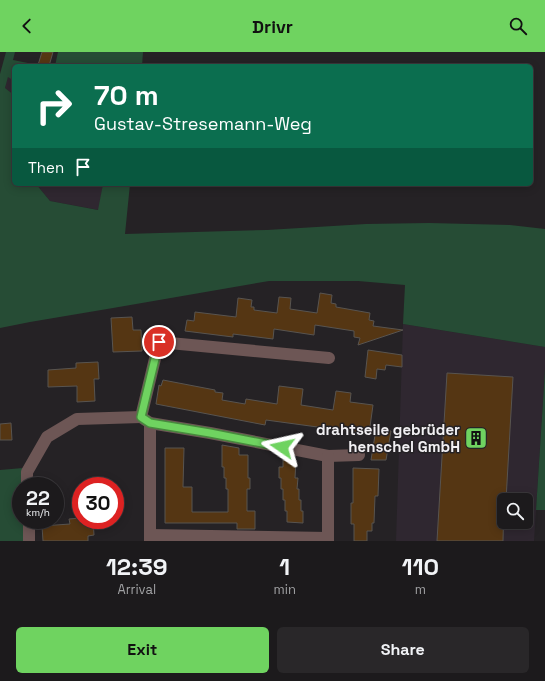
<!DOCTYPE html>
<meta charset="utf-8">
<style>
:root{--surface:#1c1a1c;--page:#292729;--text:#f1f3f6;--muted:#a0a1a3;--line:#3a383b;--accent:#6fd360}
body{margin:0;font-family:"Space Grotesk",sans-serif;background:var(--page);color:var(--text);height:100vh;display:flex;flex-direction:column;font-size:15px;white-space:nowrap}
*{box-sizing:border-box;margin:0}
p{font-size:13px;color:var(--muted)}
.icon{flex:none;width:22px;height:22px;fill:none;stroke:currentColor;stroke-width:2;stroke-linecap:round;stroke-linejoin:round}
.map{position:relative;height:489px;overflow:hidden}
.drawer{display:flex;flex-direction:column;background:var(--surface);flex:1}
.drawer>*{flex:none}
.guide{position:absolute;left:12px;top:12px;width:521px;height:122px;border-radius:6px;box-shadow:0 2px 10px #0003,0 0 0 1px var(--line);background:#0b6e4f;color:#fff;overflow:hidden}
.buttons{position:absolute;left:497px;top:441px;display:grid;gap:8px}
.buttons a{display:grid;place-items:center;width:36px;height:36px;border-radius:6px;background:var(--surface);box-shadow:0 2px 10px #0003,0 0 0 1px var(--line);font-size:20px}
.speed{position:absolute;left:12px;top:425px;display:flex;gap:8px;font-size:20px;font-weight:700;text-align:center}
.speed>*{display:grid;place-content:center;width:52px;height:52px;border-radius:50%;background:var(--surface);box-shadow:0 2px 10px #0003,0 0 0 1px var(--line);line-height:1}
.speed small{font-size:10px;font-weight:400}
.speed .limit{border:6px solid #d22;background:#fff;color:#111}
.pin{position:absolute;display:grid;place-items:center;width:34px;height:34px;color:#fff;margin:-17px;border:2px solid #fff;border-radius:50%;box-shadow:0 1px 4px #0007}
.me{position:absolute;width:44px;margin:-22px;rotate:281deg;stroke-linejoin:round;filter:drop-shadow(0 0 3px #0008)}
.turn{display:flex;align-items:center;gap:14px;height:84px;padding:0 16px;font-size:18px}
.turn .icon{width:52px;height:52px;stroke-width:2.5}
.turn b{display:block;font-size:28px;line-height:34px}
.then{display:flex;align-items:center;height:38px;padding:0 16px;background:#0003;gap:8px;font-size:15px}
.eta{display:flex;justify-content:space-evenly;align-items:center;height:68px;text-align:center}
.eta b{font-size:24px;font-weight:700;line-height:28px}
.primary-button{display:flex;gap:8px;margin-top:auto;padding:8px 16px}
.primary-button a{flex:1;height:46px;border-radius:6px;background:var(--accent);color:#111;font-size:16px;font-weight:700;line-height:46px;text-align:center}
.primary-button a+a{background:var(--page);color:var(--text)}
header{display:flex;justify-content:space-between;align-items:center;height:52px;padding:0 16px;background:var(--accent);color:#111;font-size:18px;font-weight:700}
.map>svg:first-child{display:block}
</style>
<header><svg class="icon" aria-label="back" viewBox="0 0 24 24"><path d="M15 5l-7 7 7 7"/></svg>Drivr<svg class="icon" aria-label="search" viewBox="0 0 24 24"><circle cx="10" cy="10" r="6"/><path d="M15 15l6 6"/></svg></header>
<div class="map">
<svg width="545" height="489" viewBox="0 0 545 489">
<rect width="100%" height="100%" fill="#252225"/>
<!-- built -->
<g fill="#2f2730" fill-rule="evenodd">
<path d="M 8,24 L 14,29 L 14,43 L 5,36 Z"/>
<path d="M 36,132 L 103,132 L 99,158 L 50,149 Z"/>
<path d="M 403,272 L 545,295 L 545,318 L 534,489 L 396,489 ZM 504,448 L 526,448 L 526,470 L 504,470 Z"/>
</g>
<!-- green -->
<g fill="#264c35">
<path d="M 6,0 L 15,0 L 13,8 L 43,14 L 14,14 L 14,29 L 8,25 L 5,36 L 14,43 L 14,132 L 36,132 L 50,149 L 98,158 L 103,132 L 130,132 L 125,182 L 267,178 L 366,172 L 429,171 L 510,173 L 545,177 L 545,295 L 403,272 L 405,233 L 358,229 L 269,229 L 113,256 L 30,270 L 0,276 L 0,22 Z"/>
<path d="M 58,0 L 143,0 L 142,14 L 55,14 Z"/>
<path d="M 545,318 L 545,458 L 536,458 Z"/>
<path d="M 23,416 L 21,434 L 21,468 L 23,468 L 24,489 L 0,489 L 0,418 Z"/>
</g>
<!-- building -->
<g fill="#553613" stroke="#585450">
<path d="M 42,0 L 53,0 L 49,14 L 38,13 Z"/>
<path d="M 320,241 L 332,243 L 331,251 L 336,252 L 336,255 L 370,261 L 369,268 L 374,269 L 373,274 L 403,278 L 358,293 L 360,286 L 354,285 L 354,279 L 315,273 L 314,283 L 274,277 L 273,287 L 233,282 L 233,285 L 185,279 L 187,268 L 194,269 L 195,260 L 236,265 L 238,246 L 252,248 L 251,255 L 254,255 L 254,258 L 277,261 L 279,245 L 291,246 L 290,257 L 317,261 Z"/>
<path d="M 132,265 L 133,278 L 141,278 L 142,299 L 113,300 L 111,266 Z"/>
<path d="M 368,298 L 402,303 L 402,315 L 386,313 L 385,318 L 377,317 L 376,327 L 365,325 Z"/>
<path d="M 98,310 L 99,327 L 94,327 L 95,349 L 77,350 L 77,334 L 48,335 L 48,318 L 76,316 L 76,311 Z"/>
<path d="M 447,321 L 513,325 L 506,448 L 504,448 L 503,489 L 437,489 Z"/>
<path d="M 163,328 L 215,338 L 215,340 L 223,341 L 222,348 L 245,352 L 246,347 L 277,352 L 279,334 L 303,337 L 301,353 L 333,358 L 336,339 L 351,341 L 350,350 L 373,353 L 369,382 L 266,368 L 265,373 L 156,352 L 159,333 L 161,334 Z"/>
<path d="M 11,371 L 12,388 L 0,388 L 0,372 Z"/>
<path d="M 376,377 L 391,379 L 386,408 L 371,408 Z"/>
<path d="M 222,393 L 239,396 L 239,403 L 248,403 L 248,426 L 250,426 L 250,437 L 247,437 L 247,459 L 255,459 L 255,477 L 237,477 L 237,471 L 165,471 L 165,396 L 184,396 L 183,435 L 192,435 L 192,460 L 228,460 L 228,437 L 226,437 L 226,426 L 224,426 L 224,415 L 222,415 Z"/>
<path d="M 283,408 L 296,408 L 295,426 L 298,426 L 297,437 L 299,437 L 299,448 L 301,448 L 301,459 L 303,459 L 303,471 L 287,470 L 287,459 L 285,459 L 285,448 L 283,448 L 283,437 L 281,437 L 281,426 L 279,426 L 279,415 L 283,415 Z"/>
<path d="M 353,416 L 379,417 L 378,444 L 375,444 L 374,471 L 372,471 L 372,479 L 367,479 L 367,489 L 354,489 L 354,472 L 351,472 L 351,451 L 353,451 Z"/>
<path d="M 81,466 L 81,468 L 93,468 L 94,483 L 88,484 L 88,489 L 43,489 L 42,474 L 70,472 L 69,467 Z"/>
</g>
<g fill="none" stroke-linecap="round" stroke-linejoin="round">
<!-- street -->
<g stroke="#6d5655" stroke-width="12">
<path d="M 141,365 L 159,290 L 329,306"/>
<path d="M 141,365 L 150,371 L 210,381 L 328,404 L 359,403"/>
<path d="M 27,434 L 27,420 L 47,385 L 77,367 L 141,365"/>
<path d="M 29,468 L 29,489"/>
<path d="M 150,483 L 328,486"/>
<path d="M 150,489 L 150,371"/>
<path d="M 328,489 L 328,404"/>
</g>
</g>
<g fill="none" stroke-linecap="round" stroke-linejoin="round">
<!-- route casing -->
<g stroke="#48893e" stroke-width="10">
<path id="route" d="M 159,290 L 141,365 L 150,371 L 210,381 L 282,395"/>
</g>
<!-- route -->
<use href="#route" stroke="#6fd360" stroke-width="7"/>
</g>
<!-- icons -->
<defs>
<g id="building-square" transform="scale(1.15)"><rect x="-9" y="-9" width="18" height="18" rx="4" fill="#6fd360" stroke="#252225"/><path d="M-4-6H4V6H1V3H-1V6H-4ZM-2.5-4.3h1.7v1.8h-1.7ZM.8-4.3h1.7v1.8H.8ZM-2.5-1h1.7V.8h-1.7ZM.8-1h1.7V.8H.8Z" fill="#111"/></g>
</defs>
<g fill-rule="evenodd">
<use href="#building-square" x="476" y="386"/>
</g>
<g text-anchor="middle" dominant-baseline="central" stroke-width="3" stroke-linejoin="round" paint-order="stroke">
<!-- poi labels -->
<g font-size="15" font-weight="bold" fill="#f2f0f3" stroke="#252225" text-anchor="end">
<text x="460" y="377">drahtseile gebrüder<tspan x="460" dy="17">henschel GmbH</tspan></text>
</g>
</g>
</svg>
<div class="buttons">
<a><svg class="icon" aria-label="search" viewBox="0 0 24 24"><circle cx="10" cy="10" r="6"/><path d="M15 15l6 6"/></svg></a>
</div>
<div class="speed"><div>22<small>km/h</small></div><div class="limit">30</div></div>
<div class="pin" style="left:159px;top:290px;background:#d93025"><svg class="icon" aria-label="arrive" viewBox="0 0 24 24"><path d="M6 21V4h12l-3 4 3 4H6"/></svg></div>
<svg class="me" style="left:282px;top:395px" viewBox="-20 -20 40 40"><path d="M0-17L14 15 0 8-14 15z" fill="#6fd360" stroke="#fff" stroke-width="4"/></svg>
<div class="guide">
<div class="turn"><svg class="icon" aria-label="right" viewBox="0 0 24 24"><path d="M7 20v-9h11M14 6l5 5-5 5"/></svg><div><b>70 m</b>Gustav-Stresemann-Weg</div></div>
<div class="then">Then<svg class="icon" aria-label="arrive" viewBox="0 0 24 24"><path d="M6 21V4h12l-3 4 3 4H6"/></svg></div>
</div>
</div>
<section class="drawer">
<div class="eta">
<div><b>12:39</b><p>Arrival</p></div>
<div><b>1</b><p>min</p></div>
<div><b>110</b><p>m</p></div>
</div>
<div class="primary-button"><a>Exit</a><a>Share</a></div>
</section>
